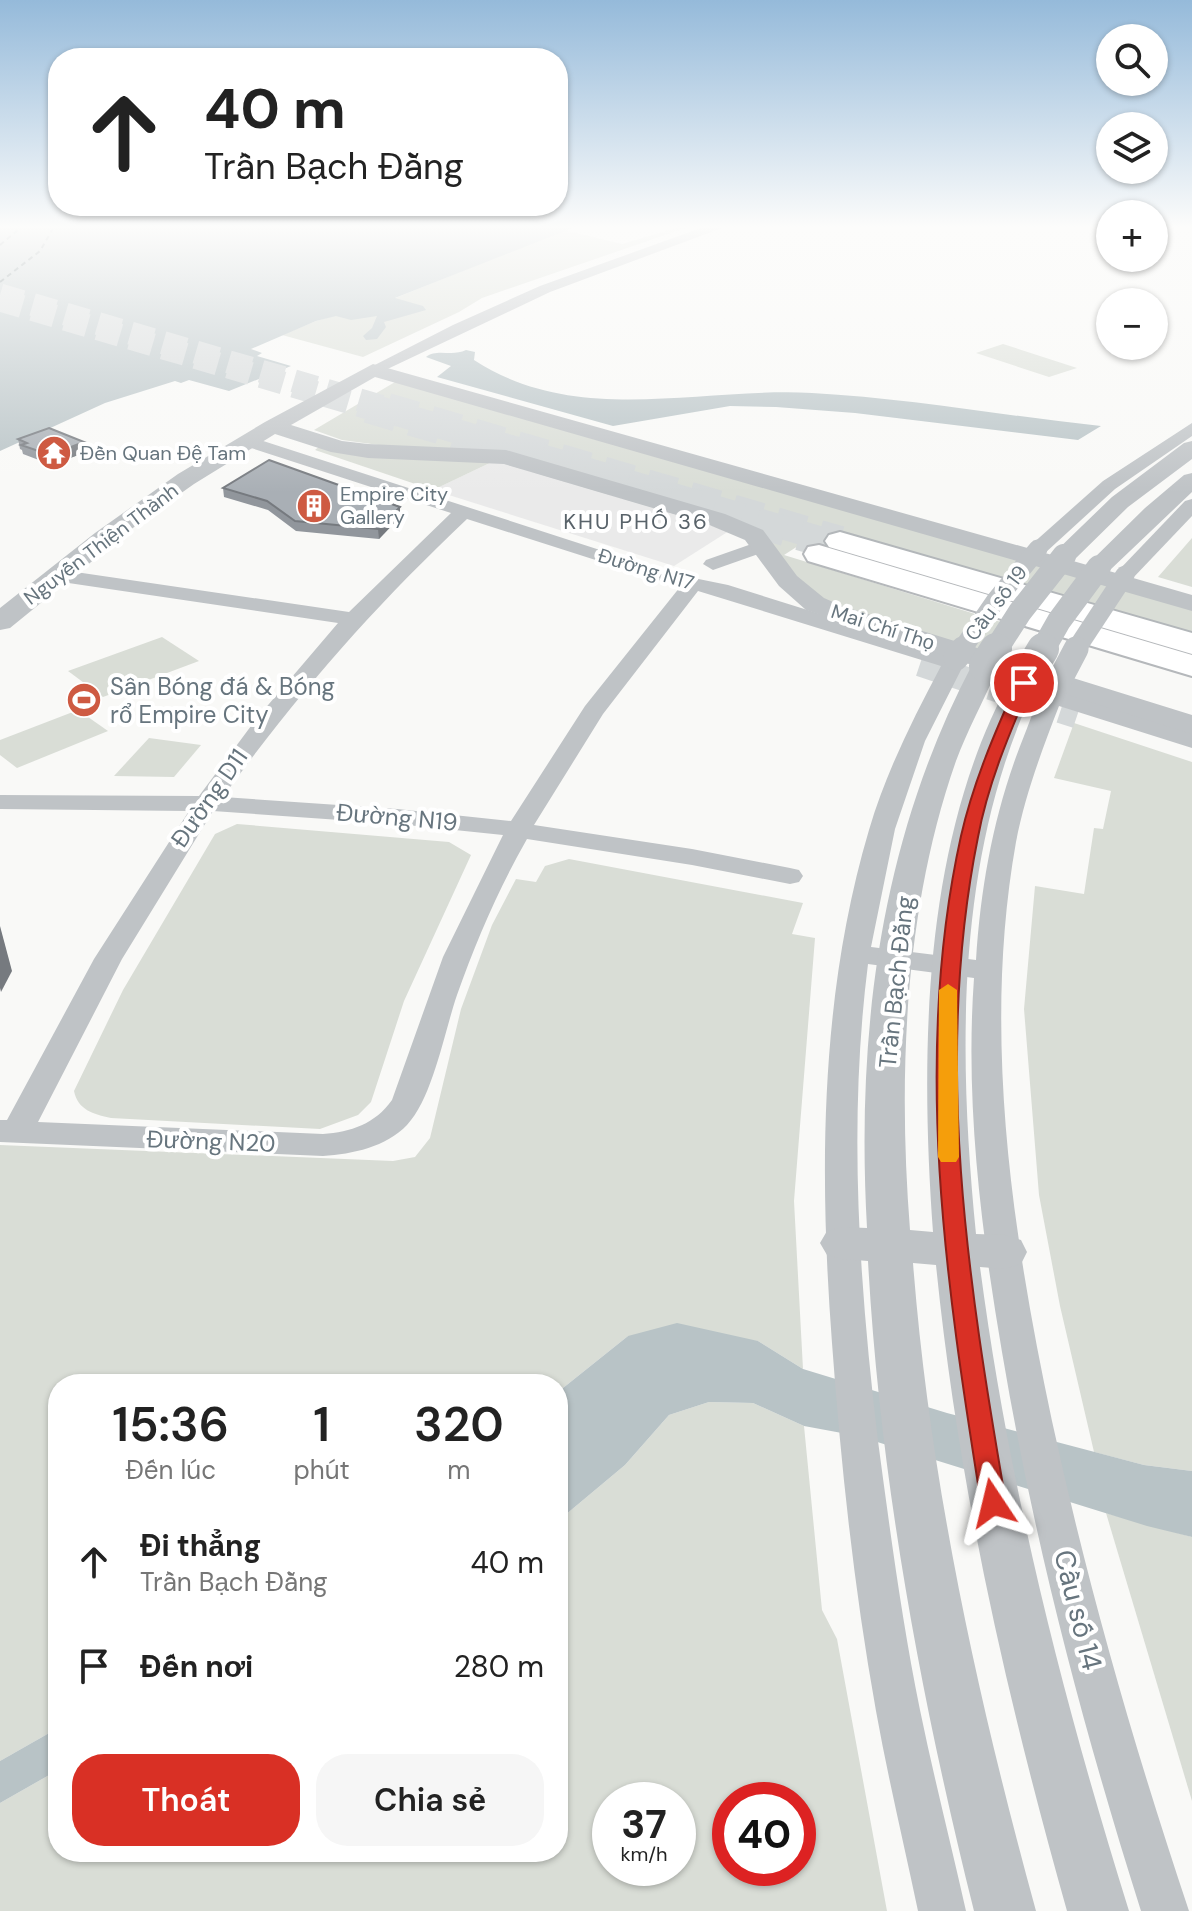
<!DOCTYPE html>
<html lang="vi">
<meta charset="utf-8">
<style>
:root{--surface:#fff;--page:#f6f6f6;--text:#222;--muted:#767676;--accent:#d93025}
body{margin:0;font-family:"DM Sans",sans-serif;background:var(--page);color:var(--text);height:100vh;display:flex;flex-direction:column;font-size:30px;white-space:nowrap}
*{box-sizing:border-box;margin:0}
p{font-size:26px;color:var(--muted)}
.icon{flex:none;width:44px;height:44px;fill:none;stroke:currentColor;stroke-width:2;stroke-linecap:round;stroke-linejoin:round}
.map{position:relative;flex:1;overflow:hidden}
.side{position:absolute;left:48px;top:1374px;width:520px;height:488px;display:flex;flex-direction:column;background:var(--surface);border-radius:32px;box-shadow:0 2px 6px #0004}
.side>*{flex:none}
.banner{position:absolute;left:48px;top:48px;width:520px;height:168px;border-radius:32px;box-shadow:0 2px 6px #0004;background:#fff;color:var(--text);overflow:hidden}
.buttons{position:absolute;left:1096px;top:24px;display:grid;gap:16px}
.buttons a{display:grid;place-items:center;width:72px;height:72px;border-radius:50%;background:var(--surface);box-shadow:0 2px 6px #0004;font-size:40px}
.speed{position:absolute;left:592px;top:1782px;display:flex;gap:16px;font-size:40px;font-weight:700;text-align:center}
.speed>*{display:grid;place-content:center;width:104px;height:104px;border-radius:50%;background:var(--surface);box-shadow:0 2px 6px #0004;line-height:1}
.speed small{font-size:20px;font-weight:400}
.speed .limit{border:12px solid #d22;background:#fff;color:#111}
.pin{position:absolute;display:grid;place-items:center;width:68px;height:68px;color:#fff;margin:-34px;border:4px solid #fff;border-radius:50%;box-shadow:0 2px 8px #0007}
.me{position:absolute;width:88px;margin:-44px;rotate:350deg;stroke-linejoin:round;filter:drop-shadow(0 0 6px #0008)}
.turn{display:flex;align-items:center;gap:28px;height:168px;padding:0 24px;font-size:36px}
.turn .icon{width:104px;height:104px;stroke-width:2.5}
.turn b{display:block;font-size:56px;line-height:68px}
.eta{display:flex;justify-content:space-evenly;align-items:center;height:136px;text-align:center}
.eta b{font-size:48px;font-weight:600;line-height:56px}
.action{display:flex;gap:16px;margin-top:auto;padding:16px 24px}
.action a{flex:1;height:92px;border-radius:32px;background:var(--accent);color:#fff;font-size:32px;font-weight:600;line-height:92px;text-align:center}
.action a+a{background:var(--page);color:var(--text)}
ul{padding:0;list-style:none}
li{display:flex;align-items:center;gap:24px;height:104px;padding:0 24px}
li div{flex:1}
li b{display:block;font-size:30px}
li em{font-style:normal}
.map>svg:first-child{display:block}
</style>
<div class="map">
<svg width="1192" height="1911" viewBox="0 0 1192 1911">
<rect width="100%" height="100%" fill="#f9f9f7"/>
<!-- built -->
<path fill="#eaeaea" d="M 494,461 L 522,468 L 729,531 L 674,566 L 433,490 Z"/>
<!-- green -->
<g fill="#d9ddd6" fill-rule="evenodd">
<path d="M 694,225 L 482,298 L 459,312 L 363,357 L 282,335 L 316,321 L 393,299 L 564,230 L 622,244 L 683,226 Z"/>
<path d="M 1003,344 L 1077,368 L 1049,377 L 976,353 Z"/>
<path d="M 395,382 L 1192,608 L 1192,639 L 826,528 L 784,555 L 1014,626 L 984,652 L 860,615 L 803,590 L 761,533 L 518,456 L 401,448 L 342,440 L 314,430 Z"/>
<path d="M 320,446 L 494,461 L 433,490 L 315,450 Z"/>
<path d="M 1192,538 L 1192,587 L 1158,577 Z"/>
<path d="M 162,637 L 199,661 L 103,697 L 68,671 Z"/>
<path d="M 78,710 L 108,731 L 17,768 L 0,755 L 0,740 Z"/>
<path d="M 1074,723 L 1192,762 L 1192,1471 L 1144,1465 L 1094,1452 L 1060,1306 L 1039,1195 L 1024,1009 L 1035,886 L 1084,894 L 1094,828 L 1103,829 L 1111,791 L 1054,778 Z"/>
<path d="M 149,738 L 201,745 L 174,777 L 114,776 Z"/>
<path d="M 237,824 L 449,842 L 471,855 L 404,1001 L 371,1102 L 358,1115 L 320,1129 L 111,1118 C 93,1114 78,1110 74,1091 L 123,990 L 215,834 Z"/>
<path d="M 569,859 L 803,903 L 792,934 L 815,938 L 794,1201 L 803,1369 L 758,1341 L 628,1336 L 558,1392 L 558,1384 L 58,1384 L 58,1728 L 0,1761 L 0,1145 L 393,1161 L 415,1157 L 430,1138 L 461,1009 L 492,925 L 516,879 L 536,882 L 545,866 Z"/>
<path d="M 709,1402 L 753,1403 L 804,1426 L 822,1610 L 837,1639 L 887,1911 L 0,1911 L 0,1803 L 58,1770 L 58,1852 L 558,1852 L 558,1521 L 625,1465 L 669,1415 ZM 610,1800 L 678,1800 L 678,1868 L 610,1868 ZM 730,1800 L 798,1800 L 798,1868 L 730,1868 Z"/>
<path d="M 1106,1513 L 1192,1537 L 1192,1801 Z"/>
</g>
<!-- water -->
<g fill="#b8c3c6">
<path d="M 580,225 L 395,298 L 423,306 L 426,310 L 384,322 L 386,327 L 377,339 L 366,340 L 363,336 L 372,328 L 377,316 L 351,320 L 336,316 L 316,321 L 251,349 L 262,353 L 257,356 L 291,366 L 229,391 L 189,380 L 181,383 L 175,381 L 105,403 L 0,451 L 0,226 Z"/>
<path d="M 466,350 L 475,352 L 474,360 C 577,427 698,387 812,393 C 908,398 1005,416 1101,426 L 1078,440 L 855,413 L 776,407 L 730,406 L 613,426 L 437,377 L 451,366 L 426,357 C 437,348 452,357 466,350 Z"/>
<path d="M 677,1323 L 758,1341 L 803,1369 L 947,1413 L 1144,1465 L 1192,1471 L 1192,1537 L 1147,1526 L 858,1436 L 804,1426 L 753,1403 L 709,1402 L 669,1415 L 625,1465 L 558,1521 L 558,1392 L 628,1336 Z"/>
<path d="M 58,1728 L 58,1770 L 0,1803 L 0,1761 Z"/>
</g>
<g fill="none" stroke-linecap="round" stroke-linejoin="round">
<!-- ferry -->
<g stroke="#627378" stroke-width="2" stroke-dasharray="5 4" stroke-linecap="butt">
<path d="M 0,245 L 24,225"/>
<path d="M 0,282 L 40,251 L 55,225"/>
</g>
<!-- minor-tunnel -->
<path stroke="#d4d8d9" stroke-width="25" stroke-dasharray="25 12" stroke-linecap="butt" d="M 920,664 L 1077,716"/>
<!-- primary-tunnel-far1 -->
<path stroke="#d4d8d9" stroke-width="23" stroke-dasharray="23 11" stroke-linecap="butt" d="M 0,295 L 394,410"/>
<!-- primary-tunnel -->
<path stroke="#d4d8d9" stroke-width="30" stroke-dasharray="30 15" stroke-linecap="butt" d="M 387,408 L 840,541"/>
<!-- trunk-tunnel-far1 -->
<path stroke="#d4d8d9" stroke-width="23" stroke-dasharray="23 11" stroke-linecap="butt" d="M 0,300 L 375,410"/>
<!-- trunk-tunnel -->
<path stroke="#d4d8d9" stroke-width="30" stroke-dasharray="30 15" stroke-linecap="butt" d="M 368,408 L 832,545"/>
<!-- primary casing -->
<g stroke="#b3b7ba" stroke-width="4">
<path id="primary" d="M 840,532 L 1192,633 L 1192,654 L 829,547 L 825,541 L 829,535 Z"/>
</g>
<!-- trunk casing -->
<g stroke="#b5b8bb" stroke-width="4">
<path id="trunk" d="M 819,545 L 1192,655 L 1192,676 L 808,561 L 804,554 L 808,547 Z"/>
</g>
<!-- minor -->
<g fill="#bfc3c6" fill-rule="evenodd">
<path d="M 709,225 L 730,225 L 550,292 L 379,373 L 373,375 L 365,370 L 453,325 L 540,286 Z"/>
<path d="M 1192,423 L 1192,436 L 1115,489 L 1045,553 L 1031,553 L 1028,549 L 1031,545 L 1103,481 Z"/>
<path d="M 248,436 L 674,574 L 728,585 L 948,654 L 964,653 L 967,658 L 925,741 L 895,829 L 871,947 L 976,960 C 981,882 995,808 1024,736 C 1031,719 1037,699 1047,684 L 1063,684 L 1065,693 L 1192,733 L 1192,748 L 1059,706 C 1042,750 1025,795 1016,842 C 982,1033 1012,1232 1052,1421 C 1088,1587 1135,1750 1189,1911 L 1141,1911 C 1083,1728 1034,1542 1002,1352 C 981,1229 965,1103 974,978 L 868,964 C 848,1122 859,1282 878,1441 C 890,1531 902,1621 920,1710 C 934,1778 951,1844 966,1911 L 918,1911 C 904,1844 888,1778 876,1711 C 854,1589 841,1466 832,1343 C 819,1171 820,995 869,830 C 886,772 913,719 941,666 L 698,591 L 603,714 L 534,825 L 692,849 L 790,868 L 799,870 L 803,876 L 799,882 L 790,884 L 692,865 L 527,839 C 499,888 476,941 457,995 C 444,1033 433,1097 407,1125 C 386,1147 353,1154 323,1156 L 0,1142 L 0,1120 L 7,1120 L 94,959 L 189,811 L 0,809 L 0,795 L 199,796 L 257,718 L 338,623 L 55,581 L 48,579 L 45,575 L 48,571 L 55,569 L 349,612 L 451,513 L 242,445 L 239,441 L 242,437 ZM 467,519 L 680,587 L 585,706 L 511,821 L 397,809 L 223,797 C 298,693 374,607 467,519 ZM 213,811 L 397,824 L 503,835 L 443,957 L 392,1100 C 375,1124 351,1132 323,1134 L 38,1122 L 122,959 Z"/>
<path d="M 1192,499 L 1192,516 L 1132,579 L 1118,579 L 1115,575 L 1118,571 L 1185,501 Z"/>
<path d="M 763,540 L 770,542 L 773,546 L 770,550 L 713,570 L 703,564 L 706,560 Z"/>
</g>
<!-- tertiary -->
<path fill="#bfc3c6" fill-rule="evenodd" d="M 373,364 L 1052,555 L 1112,497 L 1184,443 L 1192,441 L 1192,459 L 1128,507 L 1073,561 L 1087,565 L 1145,508 L 1184,475 L 1192,473 L 1192,492 L 1109,571 L 1192,595 L 1192,611 L 375,377 L 291,425 L 342,441 L 368,444 L 506,450 L 725,514 L 763,530 L 797,576 L 824,598 L 842,606 L 1192,715 L 1192,734 L 1036,685 C 955,854 958,1052 976,1234 L 1005,1235 L 1021,1240 L 1027,1252 L 1021,1264 L 1005,1269 L 980,1267 C 1009,1487 1063,1700 1129,1911 L 1067,1911 C 1007,1698 958,1485 936,1265 L 913,1263 C 930,1482 978,1700 1036,1911 L 974,1911 C 921,1699 880,1480 868,1261 L 842,1259 L 827,1255 L 820,1243 L 827,1231 L 842,1227 L 867,1228 C 856,1032 880,840 972,665 L 806,610 L 779,586 L 745,540 L 707,524 L 504,464 L 368,458 L 331,452 L 275,434 L 194,484 L 139,523 L 10,628 L 0,630 L 0,608 L 95,533 L 178,474 L 265,422 ZM 996,672 L 1012,677 C 922,838 920,1052 933,1232 L 910,1230 C 898,1076 904,909 956,761 C 967,731 983,702 996,672 Z"/>
<!-- primary -->
<use href="#primary" fill="#fff" fill-rule="evenodd"/>
<!-- trunk -->
<use href="#trunk" fill="#fff" fill-rule="evenodd"/>
<!-- minor-bridge-far1 -->
<g stroke="#bfc3c6" stroke-width="19">
<path d="M 961,651 L 996,600 L 1038,549"/>
<path d="M 1075,651 L 1125,575"/>
</g>
<!-- minor-bridge -->
<g stroke="#bfc3c6" stroke-width="25">
<path d="M 956,658 L 963,649"/>
<path d="M 1055,689 L 1076,649"/>
</g>
<!-- tertiary-bridge-far1 -->
<g stroke="#bfc3c6" stroke-width="24">
<path d="M 995,651 L 1020,612 L 1064,556"/>
<path d="M 1042,651 L 1059,621 L 1099,567"/>
</g>
<!-- tertiary-bridge -->
<g stroke="#bfc3c6" stroke-width="32">
<path d="M 985,666 L 996,649"/>
<path d="M 1025,679 L 1043,649"/>
</g>
</g>
<!-- wall -->
<g fill="#91969c">
<path d="M 18,439 L 84,442 L 86,452 L 52,465 L 23,454 L 22,450 L 20,449 Z"/>
<path d="M 223,488 L 400,507 L 400,517 L 379,539 L 296,531 L 268,510 L 224,497 Z"/>
</g>
<!-- shaded-wall -->
<g fill="#767a7f">
<path d="M 84,442 L 86,452 L 52,465 L 50,455 Z"/>
<path d="M 400,507 L 400,517 L 379,539 L 378,529 Z"/>
<path d="M 0,926 L 12,971 L 1,992 L 0,988 Z"/>
</g>
<!-- building -->
<g fill="#a9afb5" stroke="#767a7f" stroke-width="2">
<path d="M 49,428 L 84,442 L 50,455 L 21,445 L 27,443 L 18,439 Z"/>
<path d="M 269,460 L 400,507 L 378,529 L 295,521 L 267,501 L 223,488 Z"/>
</g>
<!-- sky -->
<linearGradient id="sky" x2="0" y2="1"><stop stop-color="#95bada"/><stop offset="0.46" stop-color="#fcfcfb"/><stop offset="1" stop-color="#fcfcfb" stop-opacity="0"/></linearGradient>
<rect width="1192" height="493" fill="url(#sky)"/>
<!-- route -->
<path fill="#d93025" stroke="#8d1f18" stroke-width="2" d="M 1024,678 L 1031,683 C 1010,732 988,783 978,837 C 933,1060 968,1282 1006,1503 L 1002,1511 L 993,1514 L 984,1511 L 981,1503 C 946,1283 912,1057 961,836 C 973,783 995,732 1017,683 Z"/>
<!-- slow -->
<path fill="#f59e0b" d="M 948,984 L 957,990 L 959,1157 L 956,1162 L 941,1162 L 938,1157 L 939,990 Z"/>
<!-- icons -->
<defs>
<g id="temple-disc" transform="scale(1.8)"><circle r="9.5" fill="#ce5a42" stroke="#fff"/><path d="M0-6L5-2H3V0L6.5 2.5H4V6H1.5V3h-3V6H-4V2.5H-6.5L-3 0V-2H-5Z" fill="#fff"/></g>
<g id="building-disc" transform="scale(1.8)"><circle r="9.5" fill="#ce5a42" stroke="#fff"/><path d="M-4-6H4V6H1V3H-1V6H-4ZM-2.5-4.3h1.7v1.8h-1.7ZM.8-4.3h1.7v1.8H.8ZM-2.5-1h1.7V.8h-1.7ZM.8-1h1.7V.8H.8Z" fill="#fff"/></g>
<g id="stadium-disc" transform="scale(1.8)"><circle r="9.5" fill="#ce5a42" stroke="#fff"/><path d="M0-5a6.5 5 0 1 0 0 10a6.5 5 0 1 0 0-10ZM-3.5-1.8h7v3.6h-7Z" fill="#fff"/></g>
</defs>
<g fill-rule="evenodd">
<use href="#temple-disc" x="54" y="453"/>
<use href="#building-disc" x="314" y="506"/>
<use href="#stadium-disc" x="84" y="700"/>
</g>
<g text-anchor="middle" dominant-baseline="central" stroke-width="8" stroke-linejoin="round" paint-order="stroke">
<!-- far-poi labels -->
<g font-size="20" fill="#67757e" stroke="#fff" text-anchor="start">
<text x="80" y="453">Đền Quan Đệ Tam</text>
<text x="340" y="494">Empire City<tspan x="340" dy="23">Gallery</tspan></text>
</g>
<!-- far-street labels -->
<g font-size="20" fill="#67757e" stroke="#fff">
<text transform="translate(101 544) rotate(-37)">Nguyễn Thiện Thành</text>
<text transform="translate(646 569) rotate(17)">Đường N17</text>
<text transform="translate(996 603) rotate(-53)">Cầu số 19</text>
<text transform="translate(883 627) rotate(18)">Mai Chí Thọ</text>
</g>
<!-- far-neighbourhood labels -->
<g font-size="22" letter-spacing="2" fill="#59636a" stroke="#fff">
<text x="636" y="521">KHU PHỐ 36</text>
</g>
<!-- poi labels -->
<g font-size="24" fill="#67757e" stroke="#fff" text-anchor="start">
<text x="110" y="686">Sân Bóng đá &amp; Bóng<tspan x="110" dy="28">rổ Empire City</tspan></text>
</g>
<!-- street labels -->
<g font-size="24" fill="#67757e" stroke="#fff">
<text transform="translate(209 798) rotate(-55)">Đường D11</text>
<text transform="translate(397 817) rotate(5)">Đường N19</text>
<text transform="translate(896 982) rotate(-84)">Trần Bạch Đằng</text>
<text transform="translate(211 1141) rotate(2)">Đường N20</text>
</g>
<!-- near-street labels -->
<g font-size="28" fill="#67757e" stroke="#fff">
<text transform="translate(1078 1610) rotate(76)">Cầu số 14</text>
</g>
</g>
</svg>
<div class="buttons">
<a><svg class="icon" aria-label="search" viewBox="0 0 24 24"><circle cx="10" cy="10" r="6"/><path d="M15 15l6 6"/></svg></a>
<a><svg class="icon" aria-label="layers" viewBox="0 0 24 24"><path d="M12 4l9 5-9 5-9-5zM3 14l9 5 9-5"/></svg></a>
<a>+</a>
<a>−</a>
</div>
<div class="speed"><div>37<small>km/h</small></div><div class="limit">40</div></div>
<div class="pin" style="left:1024px;top:683px;background:#d93025"><svg class="icon" aria-label="arrive" viewBox="0 0 24 24"><path d="M6 21V4h12l-3 4 3 4H6"/></svg></div>
<svg class="me" style="left:993px;top:1503px" viewBox="-20 -20 40 40"><path d="M0-17L14 15 0 8-14 15z" fill="#d93025" stroke="#fff" stroke-width="4"/></svg>
<div class="banner">
<div class="turn"><svg class="icon" aria-label="ahead" viewBox="0 0 24 24"><path d="M12 20V5M6 11l6-6 6 6"/></svg><div><b>40 m</b>Trần Bạch Đằng</div></div>
</div>
<section class="side">
<div class="eta">
<div><b>15:36</b><p>Đến lúc</p></div>
<div><b>1</b><p>phút</p></div>
<div><b>320</b><p>m</p></div>
</div>
<ul>
<li><svg class="icon" aria-label="ahead" viewBox="0 0 24 24"><path d="M12 20V5M6 11l6-6 6 6"/></svg><div><b>Đi thẳng</b><p>Trần Bạch Đằng</p></div><em>40 m</em></li>
<li><svg class="icon" aria-label="arrive" viewBox="0 0 24 24"><path d="M6 21V4h12l-3 4 3 4H6"/></svg><div><b>Đến nơi</b></div><em>280 m</em></li>
</ul>
<div class="action"><a>Thoát</a><a>Chia sẻ</a></div>
</section>
</div>
